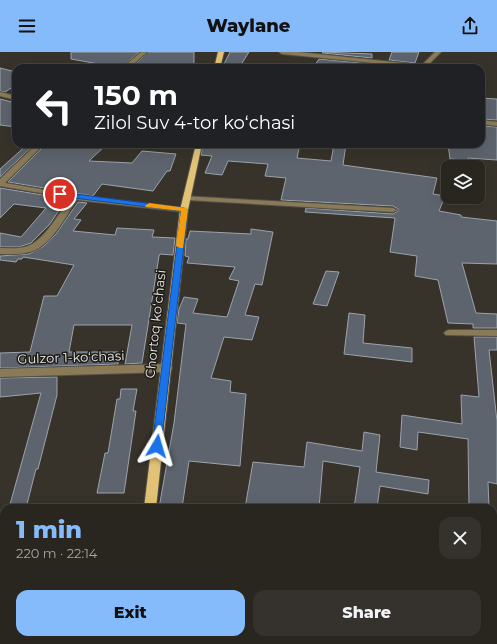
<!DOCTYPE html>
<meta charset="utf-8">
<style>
:root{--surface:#292620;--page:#35322d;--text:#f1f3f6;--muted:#a5a5a5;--line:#45433e;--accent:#85bbfb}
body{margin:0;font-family:Montserrat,sans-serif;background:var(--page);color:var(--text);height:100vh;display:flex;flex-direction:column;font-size:15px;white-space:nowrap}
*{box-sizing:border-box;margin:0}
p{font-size:13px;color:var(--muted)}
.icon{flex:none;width:22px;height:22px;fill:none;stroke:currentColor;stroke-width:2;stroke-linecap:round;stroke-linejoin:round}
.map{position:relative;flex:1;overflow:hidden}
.side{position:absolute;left:0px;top:452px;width:497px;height:140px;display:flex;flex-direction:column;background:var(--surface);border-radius:12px 12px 0 0;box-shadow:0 4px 16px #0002,0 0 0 1px var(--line)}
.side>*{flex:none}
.guide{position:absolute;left:12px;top:12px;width:473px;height:84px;border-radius:12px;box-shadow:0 4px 16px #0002,0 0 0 1px var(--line);background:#202124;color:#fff;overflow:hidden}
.fabs{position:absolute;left:441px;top:108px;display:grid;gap:8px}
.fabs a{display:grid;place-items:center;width:44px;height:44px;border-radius:8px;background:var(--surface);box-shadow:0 4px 16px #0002,0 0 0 1px var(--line);font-size:20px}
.pin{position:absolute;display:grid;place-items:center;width:34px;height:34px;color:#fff;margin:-17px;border:2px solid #fff;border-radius:50%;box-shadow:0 1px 4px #0007}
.me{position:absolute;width:44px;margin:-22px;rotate:7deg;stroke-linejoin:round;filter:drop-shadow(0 0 3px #0008)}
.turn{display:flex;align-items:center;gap:14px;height:84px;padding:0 16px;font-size:18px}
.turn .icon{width:52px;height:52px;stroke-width:2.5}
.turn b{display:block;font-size:28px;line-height:34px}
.round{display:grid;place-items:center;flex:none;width:42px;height:42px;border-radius:12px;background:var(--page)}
.headline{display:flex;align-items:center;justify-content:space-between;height:68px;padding:0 16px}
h1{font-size:24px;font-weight:800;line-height:30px;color:var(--accent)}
.cta{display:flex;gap:8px;margin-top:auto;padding:8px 16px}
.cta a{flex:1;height:46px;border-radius:12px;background:var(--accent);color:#111;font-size:16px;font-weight:800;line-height:46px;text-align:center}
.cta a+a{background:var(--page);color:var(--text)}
header{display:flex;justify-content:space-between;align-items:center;height:52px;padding:0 16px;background:var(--accent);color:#111;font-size:18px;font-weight:800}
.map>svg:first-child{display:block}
</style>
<header><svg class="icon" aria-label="menu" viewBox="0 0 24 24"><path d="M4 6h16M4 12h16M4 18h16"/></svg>Waylane<svg class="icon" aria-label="share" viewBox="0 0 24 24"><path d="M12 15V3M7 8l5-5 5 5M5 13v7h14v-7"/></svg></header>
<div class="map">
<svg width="497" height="592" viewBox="0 0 497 592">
<rect width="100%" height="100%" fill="#37332a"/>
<!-- building -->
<g fill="#5d646d" stroke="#9ba3ac">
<path d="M 71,0 L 139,0 L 121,16 L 71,7 Z"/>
<path d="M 148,0 L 194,0 L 194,16 L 131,16 Z"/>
<path d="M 230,0 L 249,0 L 239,16 L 222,16 Z"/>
<path d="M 323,0 L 372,2 L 372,6 L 322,1 Z"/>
<path d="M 392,0 L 419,0 L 415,11 L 389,8 Z"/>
<path d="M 319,7 L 372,12 L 371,16 L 313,16 Z"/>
<path d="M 0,16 L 16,20 L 16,33 L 5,40 L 0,39 Z"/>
<path d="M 481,46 L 497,47 L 497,68 L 481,67 Z"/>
<path d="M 0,47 L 16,51 L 16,75 L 0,73 Z"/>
<path d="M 481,74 L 497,75 L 497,108 L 468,106 L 468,108 L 450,107 L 448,92 L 481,92 Z"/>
<path d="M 28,92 L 35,92 L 0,125 L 0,117 Z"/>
<path d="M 46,92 L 107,92 L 89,109 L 132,111 L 142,99 L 176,102 L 170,119 L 167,119 L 153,139 L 102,132 L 93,144 L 8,130 Z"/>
<path d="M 203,92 L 300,92 L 297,106 L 331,109 L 334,92 L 346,92 L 343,113 L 437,126 L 433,142 L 445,144 L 439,159 L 461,163 L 461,165 L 497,169 L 497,212 L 462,211 L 476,261 L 497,262 L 497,276 L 473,276 L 473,272 L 448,271 L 438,228 L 415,224 L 417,204 L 390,200 L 395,166 L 305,160 L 306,156 L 393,162 L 398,159 L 398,157 L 393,154 L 281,148 L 286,126 L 265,124 L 268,112 L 228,109 L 222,123 L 205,121 L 212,104 L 201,103 Z"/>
<path d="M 0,136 L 67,147 L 49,173 L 31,191 L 19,195 L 0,195 L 0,181 L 21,185 L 46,156 L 14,152 L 0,166 Z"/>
<path d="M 78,150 L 87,151 L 74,167 L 81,168 L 73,179 L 115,183 L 117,176 L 154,178 L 152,185 L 175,186 L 173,203 L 160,202 L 159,204 L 142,311 L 125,312 L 132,273 L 74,273 L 69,300 L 118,300 L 118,312 L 0,316 L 0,301 L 30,300 L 44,244 L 57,244 L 74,213 L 23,205 L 22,207 L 18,207 L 16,210 L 0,208 L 0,204 L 29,202 L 44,194 L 56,182 Z"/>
<path d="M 251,177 L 273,180 L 262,233 L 255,232 L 245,263 L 259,265 L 252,288 L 224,285 L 211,326 L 231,329 L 230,340 L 246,342 L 240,414 L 189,409 L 182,456 L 159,456 L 174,371 L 186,272 L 177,271 L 179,257 L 184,245 L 198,247 L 193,261 L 227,265 L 239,229 L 229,227 L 235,215 L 187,211 L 189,205 L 185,204 L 186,187 L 188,187 L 190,179 L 251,182 Z"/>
<path d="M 326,219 L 339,220 L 327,254 L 313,252 Z"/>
<path d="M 349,261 L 365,263 L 363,291 L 412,296 L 412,310 L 344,302 Z"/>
<path d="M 474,285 L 497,285 L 497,298 L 489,298 L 497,369 L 497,432 L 488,430 L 489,456 L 469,456 L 468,387 L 418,380 L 417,398 L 400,395 L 402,363 L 462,372 L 461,343 L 479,345 Z"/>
<path d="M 57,325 L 57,343 L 38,417 L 36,417 L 26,456 L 9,456 L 41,341 L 0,345 L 0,326 Z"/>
<path d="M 121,337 L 137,337 L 133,359 L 136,359 L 124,441 L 97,441 L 105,401 L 108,401 L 117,347 L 120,347 Z"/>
<path d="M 364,380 L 380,383 L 376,420 L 429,428 L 428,442 L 380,434 L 377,456 L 354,456 L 360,415 L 323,409 L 319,456 L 245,456 L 253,410 L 304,415 L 307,390 L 362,399 Z"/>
</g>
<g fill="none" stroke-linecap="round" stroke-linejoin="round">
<!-- minor casing -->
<g stroke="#545048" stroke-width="2">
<g id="minor">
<path d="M 141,0 L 147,0 L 129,16 L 122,16 Z"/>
<path d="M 279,0 L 298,0 L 422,13 L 435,0 L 441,0 L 425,16 L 282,2 Z"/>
<path d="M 0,40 L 16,44 L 16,48 L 0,44 Z"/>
<path d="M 481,68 L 497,70 L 497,74 L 481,72 Z"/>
<path d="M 37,92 L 44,92 L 5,131 L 75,143 L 184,156 L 188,158 L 184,160 L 77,148 C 66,163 55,187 37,197 C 26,203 12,202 0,202 L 0,196 C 8,196 17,197 25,195 C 44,190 59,161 70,146 L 0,134 L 0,127 Z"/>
<path d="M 184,144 L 393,156 L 397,158 L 393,160 L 187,148 L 183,146 Z"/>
<path d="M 449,278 L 497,278 L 497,284 L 446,283 L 444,281 L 446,279 Z"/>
<path d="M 167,312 L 171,313 L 172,316 L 171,319 L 167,320 L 0,325 L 0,317 Z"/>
<path d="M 4,496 L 4,508 L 0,509 L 0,497 Z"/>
<rect x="493" y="553" width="4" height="12"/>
</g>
</g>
<!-- major casing -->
<g stroke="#545048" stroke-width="2">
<g id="major">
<path d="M 218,0 L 224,0 L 220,16 L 214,16 Z"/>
<path d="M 196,92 L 202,92 L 188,158 L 156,456 L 144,456 L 180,158 Z"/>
<path d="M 128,588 L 142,588 L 141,592 L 127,592 Z"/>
</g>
</g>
<!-- minor -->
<use href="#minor" fill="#8a7b58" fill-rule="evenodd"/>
<!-- major -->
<use href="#major" fill="#e2c276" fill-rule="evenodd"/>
</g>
<!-- route -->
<path fill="#1a73e8" stroke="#114b97" d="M 60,140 L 184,156 L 188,158 L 161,396 L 154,396 L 152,394 L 181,159 L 57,144 L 56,142 Z"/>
<!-- slow -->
<path fill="#f59e0b" d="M 149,151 L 187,156 L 188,158 L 183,196 L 180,196 L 176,194 L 181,159 L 146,155 L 145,154 Z"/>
<g text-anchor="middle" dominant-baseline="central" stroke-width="3" stroke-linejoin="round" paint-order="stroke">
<!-- street labels -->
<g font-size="13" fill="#eceae4" stroke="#1d1b17">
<text transform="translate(155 272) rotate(-84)">Chortoq koʻchasi</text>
<text transform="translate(71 305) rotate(-2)">Gulzor 1-koʻchasi</text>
</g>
</g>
</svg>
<div class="fabs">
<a><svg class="icon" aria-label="layers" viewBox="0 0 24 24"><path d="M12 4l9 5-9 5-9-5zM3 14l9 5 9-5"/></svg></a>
</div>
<div class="pin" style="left:60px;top:142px;background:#d93025"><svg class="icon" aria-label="arrive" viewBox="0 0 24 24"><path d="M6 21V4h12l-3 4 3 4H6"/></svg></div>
<svg class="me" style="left:157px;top:394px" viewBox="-20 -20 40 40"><path d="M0-17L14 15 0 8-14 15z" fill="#1a73e8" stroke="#fff" stroke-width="4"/></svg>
<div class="guide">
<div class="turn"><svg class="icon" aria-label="left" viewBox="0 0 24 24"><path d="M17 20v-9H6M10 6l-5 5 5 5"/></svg><div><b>150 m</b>Zilol Suv 4-tor koʻchasi</div></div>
</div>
<section class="side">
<div class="headline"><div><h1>1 min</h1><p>220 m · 22:14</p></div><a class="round"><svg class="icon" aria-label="close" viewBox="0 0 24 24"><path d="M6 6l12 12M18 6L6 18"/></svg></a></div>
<div class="cta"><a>Exit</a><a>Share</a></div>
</section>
</div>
